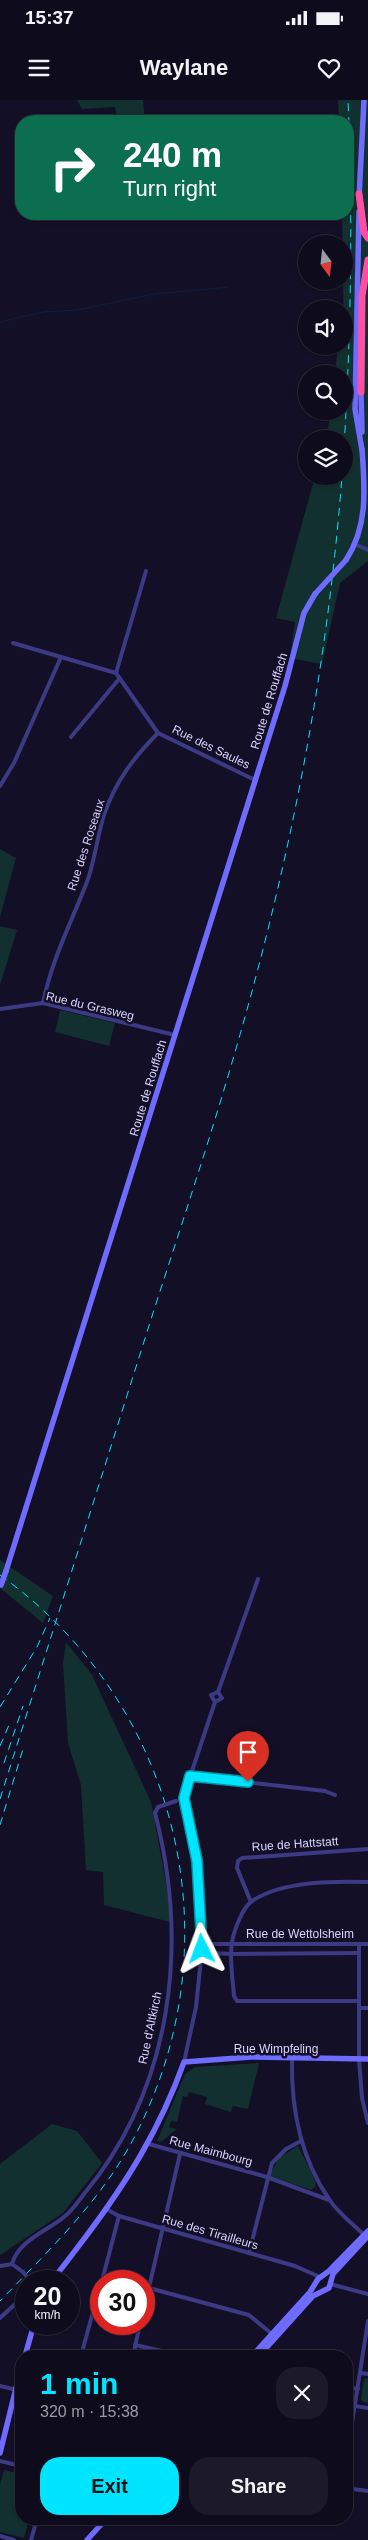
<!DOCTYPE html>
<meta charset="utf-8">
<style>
:root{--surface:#0e0b1c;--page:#1c1929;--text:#f1f3f6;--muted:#9b9ba3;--line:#2e2b3b;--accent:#00e5ff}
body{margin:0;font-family:Helvetica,sans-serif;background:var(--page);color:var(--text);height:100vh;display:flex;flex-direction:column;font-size:19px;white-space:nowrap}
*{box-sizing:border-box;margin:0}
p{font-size:16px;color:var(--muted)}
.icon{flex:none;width:28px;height:28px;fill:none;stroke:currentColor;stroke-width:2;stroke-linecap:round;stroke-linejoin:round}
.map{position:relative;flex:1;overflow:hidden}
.details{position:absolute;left:15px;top:2250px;width:338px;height:175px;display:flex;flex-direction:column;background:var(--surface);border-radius:20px;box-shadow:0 1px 4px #0004,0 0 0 1px var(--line)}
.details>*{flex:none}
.top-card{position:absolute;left:15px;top:15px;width:339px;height:105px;border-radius:20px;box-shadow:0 1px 4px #0004,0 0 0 1px var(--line);background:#0b6e4f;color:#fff;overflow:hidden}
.needle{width:32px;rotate:165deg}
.buttons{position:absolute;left:298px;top:135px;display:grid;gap:10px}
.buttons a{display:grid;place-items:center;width:55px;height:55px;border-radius:50%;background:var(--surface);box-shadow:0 1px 4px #0004,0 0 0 1px var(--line);font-size:25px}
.speed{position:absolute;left:15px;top:2170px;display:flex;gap:10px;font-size:25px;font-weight:700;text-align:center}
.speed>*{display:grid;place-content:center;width:65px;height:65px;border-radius:50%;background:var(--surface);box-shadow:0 1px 4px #0004,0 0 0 1px var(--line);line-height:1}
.speed small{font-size:12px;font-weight:400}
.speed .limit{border:8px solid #d22;background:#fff;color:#111}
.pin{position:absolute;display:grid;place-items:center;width:42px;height:42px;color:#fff;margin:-51px -21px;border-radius:50% 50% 50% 0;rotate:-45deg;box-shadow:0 0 5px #0007}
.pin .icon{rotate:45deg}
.me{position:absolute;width:55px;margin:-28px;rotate:357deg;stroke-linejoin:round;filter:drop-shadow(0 0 4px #0008)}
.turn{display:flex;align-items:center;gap:18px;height:105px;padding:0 25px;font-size:22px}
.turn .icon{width:65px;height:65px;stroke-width:2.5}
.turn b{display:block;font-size:35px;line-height:42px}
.round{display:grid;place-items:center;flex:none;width:52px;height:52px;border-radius:20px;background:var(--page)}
.head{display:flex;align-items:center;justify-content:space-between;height:85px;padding:0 25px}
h1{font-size:30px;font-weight:700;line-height:38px;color:var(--accent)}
.action{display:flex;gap:10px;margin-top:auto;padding:10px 25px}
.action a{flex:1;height:58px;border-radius:20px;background:var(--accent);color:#111;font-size:20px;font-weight:700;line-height:58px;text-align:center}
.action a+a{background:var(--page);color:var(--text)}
.status{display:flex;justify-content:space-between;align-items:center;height:35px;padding:0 25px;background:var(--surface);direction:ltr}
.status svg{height:14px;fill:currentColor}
header{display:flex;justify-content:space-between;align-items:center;height:65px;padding:0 25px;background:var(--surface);font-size:22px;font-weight:700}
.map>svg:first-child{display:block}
</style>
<div class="status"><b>15:37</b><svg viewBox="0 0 49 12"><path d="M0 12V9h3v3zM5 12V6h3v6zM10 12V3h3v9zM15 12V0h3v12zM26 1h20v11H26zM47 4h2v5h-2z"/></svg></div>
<header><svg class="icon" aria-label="menu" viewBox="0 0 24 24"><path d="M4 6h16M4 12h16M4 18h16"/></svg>Waylane<svg class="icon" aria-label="heart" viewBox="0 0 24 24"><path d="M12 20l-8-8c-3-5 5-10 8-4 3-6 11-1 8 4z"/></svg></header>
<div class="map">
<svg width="368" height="2440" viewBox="0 0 368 2440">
<rect width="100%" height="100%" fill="#130f26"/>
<!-- green -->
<g fill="#12302f">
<path d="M 77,0 L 143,0 L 145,21 L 118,21 L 115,7 L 82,9 Z"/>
<path d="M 338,0 L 368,0 L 368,461 L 340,483 L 322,564 L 290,558 L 295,522 L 276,518 L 315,376 L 344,376 L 344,339 L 326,339 L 331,311 L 344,311 L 344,274 L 335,274 L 338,246 L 344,246 L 342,114 L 348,114 L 348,21 L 339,21 Z"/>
<path d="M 0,749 L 16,758 L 0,817 Z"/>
<path d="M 0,826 L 17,830 L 0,885 Z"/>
<path d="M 60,910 L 115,923 L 109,946 L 55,932 Z"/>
<path d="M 0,1460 L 53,1496 L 43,1523 L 0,1488 Z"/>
<path d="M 66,1542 L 92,1575 L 151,1702 L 167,1788 L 170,1822 L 104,1805 L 103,1772 L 86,1770 L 81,1685 L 68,1643 L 63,1563 Z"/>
<path d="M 259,1963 L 248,2009 L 233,2006 L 231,2012 L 205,2004 L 207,1997 L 189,1992 L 187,1997 L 183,1996 L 177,2022 L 171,2021 L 169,2027 L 177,2029 L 161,2042 L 157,2041 L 185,1974 L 195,1967 Z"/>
<path d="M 52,2024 L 77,2031 L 102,2063 L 63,2113 L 0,2155 L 0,2064 Z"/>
<path d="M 298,2046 L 316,2082 L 315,2087 L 311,2090 L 270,2076 L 278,2058 Z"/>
<path d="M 368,2278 L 368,2303 L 363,2302 L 361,2299 L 364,2279 Z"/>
<path d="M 4,2370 L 21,2374 L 21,2419 L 29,2419 L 24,2438 L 0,2432 L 0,2385 Z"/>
</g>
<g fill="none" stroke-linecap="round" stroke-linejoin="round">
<!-- stream -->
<path stroke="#0a1f44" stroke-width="1" d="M 0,222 L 43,212 L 77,210 L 154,194 L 229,187"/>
<!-- street -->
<g stroke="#3d3a85" stroke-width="4">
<path d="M 357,445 L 368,450"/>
<path d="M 13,543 L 116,573 L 158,633 L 255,680"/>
<path d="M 116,573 L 146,471"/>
<path d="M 71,637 L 119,579"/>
<path d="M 0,686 L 14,663 L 61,557"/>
<path d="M 43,903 C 52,859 71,823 87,782 C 95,760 97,737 104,715 C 115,682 134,657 158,633"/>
<path d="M 0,909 L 43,903 L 175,935"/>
<path d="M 218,1592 L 258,1479"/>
<path d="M 190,1676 L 325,1691 L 335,1695"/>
<path d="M 251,1802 L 237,1768 L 238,1761 L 242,1758 L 368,1749"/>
<path d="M 359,1844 L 359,1959 L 362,1998 L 368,2023"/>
<path d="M 205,1849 L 212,1853 L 232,1854 L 359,1853"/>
<path d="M 207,1849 L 211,1844 L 368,1844"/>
<path d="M 358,1901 L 237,1901 L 234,1896 C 233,1880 229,1859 232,1842 C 234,1831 242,1808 252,1801 C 282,1781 333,1781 368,1782"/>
<path d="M 359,1908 L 368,1908"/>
<path d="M 292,1959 C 291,2008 300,2057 329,2099 C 337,2112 353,2124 364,2135"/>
<path d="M 184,1962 L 196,1907 L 202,1849 L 197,1761 L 185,1692 L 215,1602 L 222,1598 L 218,1592 L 211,1595 L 215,1602"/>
<path d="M 149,2044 L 267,2077 L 329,2100"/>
<path d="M 106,2109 L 119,2116 L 295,2166 L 320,2177"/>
<path d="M 249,2153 L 272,2063 L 286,2049 L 301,2041"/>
<path d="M 12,2164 C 18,2141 47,2131 64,2117 C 72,2111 78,2102 84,2094 C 173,1987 189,1844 155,1713 L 158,1707"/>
<path d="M 0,2166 L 12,2164 L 23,2172"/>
<path d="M 28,2178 L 36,2181"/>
<path d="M 102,2181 L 119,2116"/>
<path d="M 330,2184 L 368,2194"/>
<path d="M 149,2188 L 249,2215 L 272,2234"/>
<path d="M 144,2209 L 180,2054"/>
<path d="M 0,2218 L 26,2194"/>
<path d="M 135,2245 L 184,2256"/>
<path d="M 81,2256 L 101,2182"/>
<path d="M 133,2256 L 140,2224"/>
<path d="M 360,2273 L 368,2274"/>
<path d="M 0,2286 L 21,2291"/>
<path d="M 346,2287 L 358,2289"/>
<path d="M 355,2306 L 368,2308"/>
<path d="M 0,2361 L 21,2366"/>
<path d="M 346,2361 L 368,2221"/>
<path d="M 346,2388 L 368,2391"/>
<path d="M 0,2436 L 14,2440"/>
<path d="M 31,2440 L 37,2419"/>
</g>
<!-- secondary -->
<g stroke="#6f6bff" stroke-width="5.5">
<path d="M 359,98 L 364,0"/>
<path d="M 359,112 L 355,309 L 362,350"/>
<path d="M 361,292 L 362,332"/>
<path d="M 346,460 C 368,426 365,390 362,349"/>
<path d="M 6,1471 L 285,586 L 304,513 L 315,494"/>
<path d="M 51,2181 C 63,2168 73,2153 84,2139 C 127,2082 160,2029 184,1962 L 251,1957 L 368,1959"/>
<path d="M 25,2256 L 34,2224"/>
<path d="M 252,2256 L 310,2192 L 318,2179 L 329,2171 L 368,2131"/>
<path d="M 259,2256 L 313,2196 L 329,2188 L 333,2174 L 368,2136"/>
<path d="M 0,2353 L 21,2268"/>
<path d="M 87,2440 L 106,2419"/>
</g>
<!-- highway -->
<g stroke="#ff4fa3" stroke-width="7">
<path d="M 359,94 L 364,132 L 368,138"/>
<path d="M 361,292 L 362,196 L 368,160"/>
</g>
<!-- rail -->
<g stroke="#00e5ff" stroke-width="1" stroke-dasharray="8 6" stroke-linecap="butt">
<path d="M 344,347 C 351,232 353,116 348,0"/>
<path d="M 0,1475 C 178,1603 236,1839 136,2034 C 103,2099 50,2149 0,2201"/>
<path d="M 0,1607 L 37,1547 L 50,1518"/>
<path d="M 0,1646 L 9,1625"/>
<path d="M 4,1663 L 23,1606"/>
<path d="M 0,1699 C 51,1537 102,1375 153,1213 C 184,1117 216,1021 243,924 C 293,746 328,561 342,376"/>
<path d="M 0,1725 L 23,1649"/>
</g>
<!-- street-bridge -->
<g stroke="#3d3a85" stroke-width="4">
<path d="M 158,1707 L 176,1701"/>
<path d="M 23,2172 L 28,2178"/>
</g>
<!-- secondary-bridge -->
<g stroke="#6f6bff" stroke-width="5.5">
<path d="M 315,494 L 346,460"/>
<path d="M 1,1485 L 6,1471"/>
</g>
</g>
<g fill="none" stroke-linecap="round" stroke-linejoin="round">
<!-- route casing -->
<g stroke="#0095a6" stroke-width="12">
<path id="route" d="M 202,1849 L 197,1761 L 184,1698 L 190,1676 L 248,1682"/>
</g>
<!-- route -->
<use href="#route" stroke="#00e5ff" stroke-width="9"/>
</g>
<g text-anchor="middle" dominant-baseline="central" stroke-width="5" stroke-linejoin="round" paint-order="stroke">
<!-- street labels -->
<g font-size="12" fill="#d9d4ff" stroke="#130f26">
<text transform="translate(269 601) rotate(-73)">Route de Rouffach</text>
<text transform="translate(211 647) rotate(26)">Rue des Saules</text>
<text transform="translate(86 745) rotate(-72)">Rue des Roseaux</text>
<text transform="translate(90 906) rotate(13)">Rue du Grasweg</text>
<text transform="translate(148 988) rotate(-73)">Route de Rouffach</text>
<text transform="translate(295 1744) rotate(-4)">Rue de Hattstatt</text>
<text x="300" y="1834">Rue de Wettolsheim</text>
<text transform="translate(150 1928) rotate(-78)">Rue d'Altkirch</text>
<text x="276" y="1949">Rue Wimpfeling</text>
<text transform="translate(211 2051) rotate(15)">Rue Maimbourg</text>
<text transform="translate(210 2132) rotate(16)">Rue des Tirailleurs</text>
</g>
</g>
</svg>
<div class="buttons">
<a><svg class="needle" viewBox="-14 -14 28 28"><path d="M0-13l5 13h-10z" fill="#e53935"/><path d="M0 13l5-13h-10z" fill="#9b9ba3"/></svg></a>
<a><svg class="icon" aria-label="sound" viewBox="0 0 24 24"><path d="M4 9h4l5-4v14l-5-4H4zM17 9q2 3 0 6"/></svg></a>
<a><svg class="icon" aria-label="search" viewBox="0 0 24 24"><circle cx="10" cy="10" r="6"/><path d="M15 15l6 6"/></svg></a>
<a><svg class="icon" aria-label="layers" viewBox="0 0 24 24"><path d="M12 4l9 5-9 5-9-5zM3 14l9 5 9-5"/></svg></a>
</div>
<div class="speed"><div>20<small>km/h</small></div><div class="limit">30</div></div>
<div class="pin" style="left:248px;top:1682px;background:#d93025"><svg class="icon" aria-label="arrive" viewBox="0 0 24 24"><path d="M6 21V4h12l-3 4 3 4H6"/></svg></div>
<svg class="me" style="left:202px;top:1849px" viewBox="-20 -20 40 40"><path d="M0-17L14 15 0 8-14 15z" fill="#00e5ff" stroke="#fff" stroke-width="4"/></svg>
<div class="top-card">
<div class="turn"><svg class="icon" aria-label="right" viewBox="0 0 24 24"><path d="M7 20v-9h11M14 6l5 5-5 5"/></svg><div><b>240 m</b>Turn right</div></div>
</div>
<section class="details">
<div class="head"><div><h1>1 min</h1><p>320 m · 15:38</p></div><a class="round"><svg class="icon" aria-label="close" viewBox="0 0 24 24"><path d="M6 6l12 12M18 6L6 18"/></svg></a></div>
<div class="action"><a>Exit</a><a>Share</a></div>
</section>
</div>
